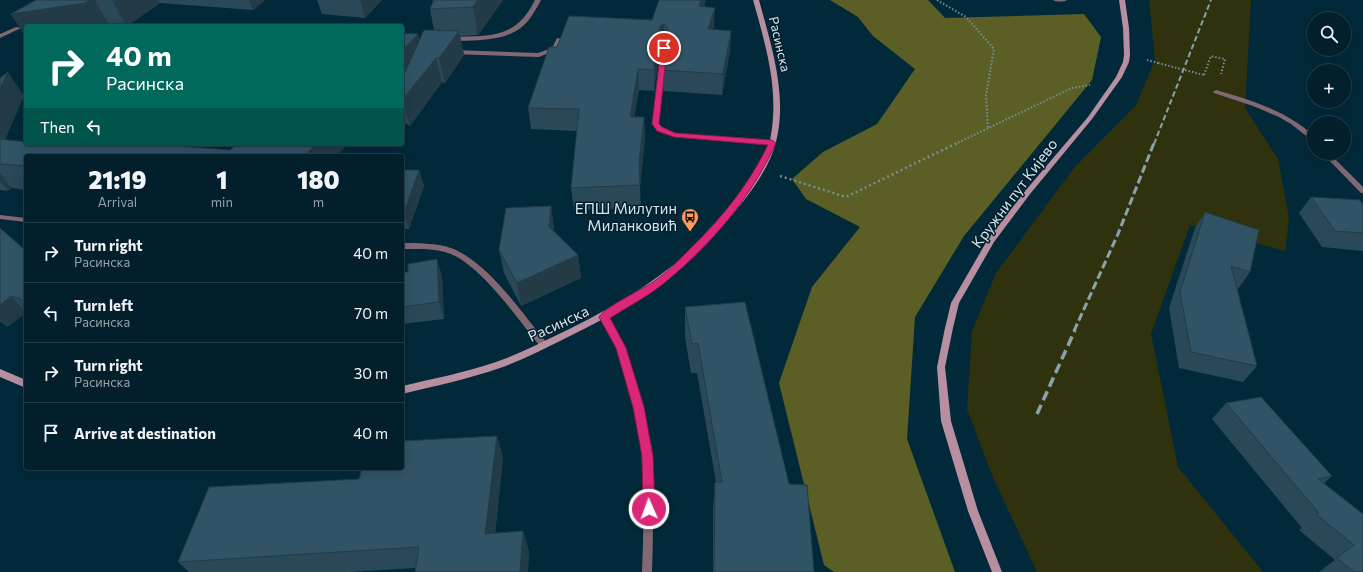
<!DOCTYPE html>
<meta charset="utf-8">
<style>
:root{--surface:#021f2b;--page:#0c2733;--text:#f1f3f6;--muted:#96a2a9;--line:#233d47}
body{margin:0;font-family:Commissioner,sans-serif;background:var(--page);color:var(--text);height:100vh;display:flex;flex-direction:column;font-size:15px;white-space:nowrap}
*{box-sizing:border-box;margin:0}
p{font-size:13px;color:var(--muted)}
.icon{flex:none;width:22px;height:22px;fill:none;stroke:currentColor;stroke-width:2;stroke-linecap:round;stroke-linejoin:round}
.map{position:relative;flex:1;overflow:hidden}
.panel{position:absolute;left:24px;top:154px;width:380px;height:316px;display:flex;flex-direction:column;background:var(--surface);border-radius:4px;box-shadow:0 4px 16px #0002,0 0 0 1px var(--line)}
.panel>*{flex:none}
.guide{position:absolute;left:24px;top:24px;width:380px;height:122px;border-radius:4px;box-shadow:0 4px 16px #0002,0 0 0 1px var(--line);background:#00695c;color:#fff;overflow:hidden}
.controls{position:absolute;left:1307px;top:12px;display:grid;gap:8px}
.controls a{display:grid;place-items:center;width:44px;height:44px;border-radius:50%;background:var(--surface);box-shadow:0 4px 16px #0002,0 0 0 1px var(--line);font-size:20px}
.pin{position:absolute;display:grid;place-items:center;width:34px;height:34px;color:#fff;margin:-17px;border:2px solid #fff;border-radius:50%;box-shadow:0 1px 4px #0007}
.me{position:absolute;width:44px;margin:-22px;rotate:358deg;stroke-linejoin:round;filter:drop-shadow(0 0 3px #0008)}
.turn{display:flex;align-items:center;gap:14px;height:84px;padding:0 16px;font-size:18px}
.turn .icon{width:52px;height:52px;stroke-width:2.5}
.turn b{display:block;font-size:28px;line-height:34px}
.then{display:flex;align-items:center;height:38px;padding:0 16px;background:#0003;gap:8px;font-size:15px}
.eta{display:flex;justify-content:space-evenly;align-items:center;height:68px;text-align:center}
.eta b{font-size:24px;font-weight:800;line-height:28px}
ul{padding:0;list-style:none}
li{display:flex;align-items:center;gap:12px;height:60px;padding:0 16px;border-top:1px solid var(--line)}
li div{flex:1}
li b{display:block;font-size:15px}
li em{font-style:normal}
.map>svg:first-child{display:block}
</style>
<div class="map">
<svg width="1363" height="572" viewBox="0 0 1363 572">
<rect width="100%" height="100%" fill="#022939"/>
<!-- green -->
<path fill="#30320d" d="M 1149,0 L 1251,0 L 1245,108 L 1278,159 L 1289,218 L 1285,251 L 1190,225 L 1151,334 L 1178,467 L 1263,572 L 1037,572 L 992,475 L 967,409 L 972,331 L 996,273 L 1074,168 L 1136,105 L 1155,60 Z"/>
<!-- forest -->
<path fill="#5c5f25" d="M 830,0 L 928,0 L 945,18 L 1084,14 L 1101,37 L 1092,80 L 964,236 L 915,317 L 907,439 L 955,572 L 834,572 L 824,565 L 779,383 L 812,287 L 860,227 L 806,199 L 792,179 L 823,152 L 877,124 L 915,69 L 873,36 L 858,17 Z"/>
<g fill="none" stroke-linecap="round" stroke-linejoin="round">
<!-- path-far1 -->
<g stroke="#73909c" stroke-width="2" stroke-dasharray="1.5 2" stroke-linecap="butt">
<path d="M 937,0 L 966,17 L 994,49 L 986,95 L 988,129"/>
<path d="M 1147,60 L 1158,63"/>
<path d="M 1204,75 L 1211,56 L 1225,59 L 1221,74"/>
<path d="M 955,144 L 1072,88 L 1090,85"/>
</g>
<!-- path -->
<path stroke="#73909c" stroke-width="2.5" stroke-dasharray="2 3" stroke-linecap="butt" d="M 780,176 L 846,197 L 957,143"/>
<!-- lane -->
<g fill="#826873" fill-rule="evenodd">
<path d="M 16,27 L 21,28 L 0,38 L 0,34 Z"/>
<path d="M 557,38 L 562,39 L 556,50 L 539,57 L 453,54 L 450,52 L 453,50 L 538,53 L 552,48 Z"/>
<path d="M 664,46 L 667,48 L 658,124 L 661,128 L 675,133 L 773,141 L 775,142 L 775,144 L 674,137 L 657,130 L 652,124 L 661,48 Z"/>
<path d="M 1216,90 C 1251,100 1287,111 1314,136 L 1314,142 L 1291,124 L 1279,117 L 1253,106 L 1214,93 L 1213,92 Z"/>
<path d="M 1322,153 L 1329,153 L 1363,187 L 1363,193 L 1361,193 Z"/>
</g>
<!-- street -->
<g fill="#826873" fill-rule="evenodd">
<path d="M 535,0 L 541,0 C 536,9 531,19 523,26 C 505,42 474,40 451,41 L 448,39 L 451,37 C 490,36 516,39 535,0 Z"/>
<path d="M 1053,0 L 1067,0 C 1064,2 1056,2 1053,0 Z"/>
<path d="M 256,144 L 263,144 L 251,156 L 244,156 Z"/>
<path d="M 0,215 L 26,218 L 26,222 L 0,219 Z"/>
<path d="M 402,243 C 418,243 436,243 451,248 C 488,262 522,313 547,343 L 548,345 L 547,347 L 541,347 C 518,320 479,261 445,252 C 431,248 416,249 402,249 Z"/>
<path d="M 604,314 L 607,315 C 654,393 655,484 652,572 L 642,572 C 645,495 647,412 613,341 C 609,333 604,325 600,317 L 601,315 Z"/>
</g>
<!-- secondary -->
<g fill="#b88fa0" fill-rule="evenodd">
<path d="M 753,0 L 759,0 C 771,45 788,95 776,142 C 769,169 749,195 732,215 C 709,242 684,267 656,287 C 626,308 594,324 562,340 C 542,350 522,360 500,368 C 468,379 435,386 402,394 L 402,386 C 432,379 463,373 493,363 C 515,356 536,345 557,335 C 627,301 686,266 734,202 C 748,184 765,163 770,140 C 780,92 766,46 753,0 Z"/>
<path d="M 1119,0 L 1125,0 L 1129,28 L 1130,55 L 1129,62 L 1122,77 L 1092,119 L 1030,194 L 994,242 L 959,303 L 953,328 L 945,367 L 951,421 L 978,511 L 1002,572 L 992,572 L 968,511 L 941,421 L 937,367 L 945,328 L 951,303 L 988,239 L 1026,190 L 1088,117 L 1116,77 L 1123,62 L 1124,55 L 1123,28 Z"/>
<path d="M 0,369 L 26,380 L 26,388 L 0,377 Z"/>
</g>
<!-- rail-far2 -->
<path stroke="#88a2af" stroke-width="2" stroke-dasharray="5.5 3" stroke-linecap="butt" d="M 1154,144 L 1211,0"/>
<!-- rail-far1 -->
<path stroke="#88a2af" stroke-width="3" stroke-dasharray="8 3.5" stroke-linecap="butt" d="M 1074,331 L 1118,234 L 1154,143"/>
<!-- rail -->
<path stroke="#88a2af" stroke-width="3.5" stroke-dasharray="10 5" stroke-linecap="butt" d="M 1037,414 L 1075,330"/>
<!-- path-bridge -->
<path stroke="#73909c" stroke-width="2" stroke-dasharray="1.5 2" stroke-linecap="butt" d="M 1158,63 L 1204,75"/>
</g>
<!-- wall -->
<g fill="#294858">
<path d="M 36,0 L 265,0 L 253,10 L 160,3 L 127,26 L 109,25 L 26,26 L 26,37 L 11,14 Z"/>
<path d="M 317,0 L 382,0 L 365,18 L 322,14 Z"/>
<path d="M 432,0 L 503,0 L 478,35 L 460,36 L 464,55 L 445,83 L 442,82 L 410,126 L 402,121 L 402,33 L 420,39 L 434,30 L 430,9 L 433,2 Z"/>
<path d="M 704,7 L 715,8 L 713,30 L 731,31 L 730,51 L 722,95 L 663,91 L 663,70 L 666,46 L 665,45 L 660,47 L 654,91 L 639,90 L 634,117 L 644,117 L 645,139 L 640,185 L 641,208 L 574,210 L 571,188 L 577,131 L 531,129 L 528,108 L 557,47 L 652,20 Z"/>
<path d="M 0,78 L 24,96 L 5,139 L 26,144 L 204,144 L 200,148 L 230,150 L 337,156 L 26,156 L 26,190 L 12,188 L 8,191 L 0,190 Z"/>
<path d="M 402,170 L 419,170 L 424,186 L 409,229 L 402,229 Z"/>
<path d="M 1311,197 L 1363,205 L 1363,251 L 1322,247 L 1299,213 Z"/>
<path d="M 551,206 L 554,231 L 578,255 L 581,278 L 521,306 L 504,273 L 499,250 Z"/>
<path d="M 1205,212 L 1250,272 L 1238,289 L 1237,289 L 1257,366 L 1243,382 L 1179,368 L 1169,308 L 1195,228 Z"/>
<path d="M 0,228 L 26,251 L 26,313 L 7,327 L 0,321 Z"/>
<path d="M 402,272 L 442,276 L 444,319 L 402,324 Z"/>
<path d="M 685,307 L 789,484 L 814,572 L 713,572 L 713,509 L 715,482 L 716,482 L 697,373 L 691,373 L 685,337 Z"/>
<path d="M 1226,403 L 1332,476 L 1324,483 L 1363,514 L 1363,572 L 1319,572 L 1335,560 L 1299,530 L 1302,528 L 1212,419 Z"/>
<path d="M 497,436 L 503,458 L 495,533 L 523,531 L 529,552 L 528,572 L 415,572 L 416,568 L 349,572 L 189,572 L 178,562 L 359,479 Z"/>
</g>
<!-- shaded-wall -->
<g fill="#223b47">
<path d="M 90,0 L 95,0 L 109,25 L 108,26 L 26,26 L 26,37 L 11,14 Z"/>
<path d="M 112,0 L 158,0 L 160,3 L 127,26 L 126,26 Z"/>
<path d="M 249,0 L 265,0 L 253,10 Z"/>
<path d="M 360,0 L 382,0 L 365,18 Z"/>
<path d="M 478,0 L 503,0 L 478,35 L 473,7 Z"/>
<path d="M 701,0 L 706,0 L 699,26 L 699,6 Z"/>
<path d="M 715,8 L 714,28 L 707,50 L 708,29 Z"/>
<path d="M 664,24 L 665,45 L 660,47 L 654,91 L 654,70 L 660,26 Z"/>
<path d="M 459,31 L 464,55 L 445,83 L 439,58 Z"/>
<path d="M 731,31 L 730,51 L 722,95 L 723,74 Z"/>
<path d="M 418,34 L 424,57 L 402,82 L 402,51 Z"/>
<path d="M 436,58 L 442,82 L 410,126 L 402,100 Z"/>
<path d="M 638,69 L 639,90 L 631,139 L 630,117 Z"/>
<path d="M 8,72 L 24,96 L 0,151 L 0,88 Z"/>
<path d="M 644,117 L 645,139 L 640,185 L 641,208 L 639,162 Z"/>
<path d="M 164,144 L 204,144 L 192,156 L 163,145 Z"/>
<path d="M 316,144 L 348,144 L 337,156 L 305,156 Z"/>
<path d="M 419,170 L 424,186 L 409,229 L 404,213 Z"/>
<path d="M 0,173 L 12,188 L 8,191 L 0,181 Z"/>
<path d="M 551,206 L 554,229 L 553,249 L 549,227 Z"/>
<path d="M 578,255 L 581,278 L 521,306 L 517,283 Z"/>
<path d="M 437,259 L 442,276 L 444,319 L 439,302 Z"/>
<path d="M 11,296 L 26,313 L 7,327 L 0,320 L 0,305 Z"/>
<path d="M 497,436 L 503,458 L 493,554 L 485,534 Z"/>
<path d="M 523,531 L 529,552 L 528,572 L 520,572 Z"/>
</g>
<!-- building -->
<g fill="#305466" stroke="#223b47">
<path d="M 36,0 L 90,0 L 85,3 L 11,14 Z"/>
<path d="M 434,0 L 478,0 L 473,7 L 430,9 Z"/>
<path d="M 659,0 L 701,0 L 699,6 L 715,8 L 708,29 L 731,31 L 723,74 L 663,70 L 668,28 L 664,24 L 660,26 L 654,70 L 638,69 L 630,117 L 644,117 L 639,162 L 640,185 L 571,188 L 579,109 L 528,108 L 549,47 L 557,47 L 569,16 L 652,20 Z"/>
<path d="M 424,30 L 459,31 L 439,58 L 436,58 L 402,100 L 402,79 Z"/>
<path d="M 402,33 L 418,34 L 402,51 Z"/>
<path d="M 8,72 L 0,88 L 0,78 Z"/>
<path d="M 0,139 L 26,142 L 26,144 L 164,144 L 163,145 L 230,150 L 237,144 L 260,146 L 262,144 L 316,144 L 305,156 L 26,156 L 26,166 L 0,164 Z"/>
<path d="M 402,170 L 419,170 L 404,213 L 402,213 Z"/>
<path d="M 1311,197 L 1360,200 L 1363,205 L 1363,233 L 1335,231 Z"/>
<path d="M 551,206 L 549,227 L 578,255 L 517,283 L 499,250 L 506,208 Z"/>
<path d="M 1205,212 L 1259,230 L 1250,272 L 1231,266 L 1257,366 L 1191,352 L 1180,292 Z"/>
<path d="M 0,228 L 26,251 L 26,301 L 11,296 L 0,305 Z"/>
<path d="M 437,259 L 439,302 L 402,307 L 402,272 L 408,272 L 408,264 Z"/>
<path d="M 745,302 L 789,484 L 807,485 L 814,572 L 714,572 L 715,482 L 722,482 L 698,343 L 692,344 L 685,307 Z"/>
<path d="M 1261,397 L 1332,476 L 1318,479 L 1363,514 L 1363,572 L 1354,572 L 1337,558 L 1354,545 L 1317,515 L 1319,513 L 1226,403 Z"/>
<path d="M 497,436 L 485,534 L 523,531 L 520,572 L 415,572 L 419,547 L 178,562 L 209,487 L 359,479 L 362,468 L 402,468 L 402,441 Z"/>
</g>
<!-- route -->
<path fill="#db2777" stroke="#8e194d" d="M 664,46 L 667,48 L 659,124 L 662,127 L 675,133 L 772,140 L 776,143 C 751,198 711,245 663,284 C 647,297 627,307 610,318 L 626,348 L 644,407 L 653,456 L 655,509 L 653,513 L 649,515 L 645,513 L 643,509 L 642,456 L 633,407 L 616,348 L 599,317 C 606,306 644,289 656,280 C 670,270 682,257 694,245 C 725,214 749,184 768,145 L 674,137 L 657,131 L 652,124 L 661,48 Z"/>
<!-- icons -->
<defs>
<g id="bus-pin" transform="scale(0.9)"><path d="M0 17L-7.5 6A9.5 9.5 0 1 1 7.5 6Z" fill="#ff9b5b" stroke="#031e2b"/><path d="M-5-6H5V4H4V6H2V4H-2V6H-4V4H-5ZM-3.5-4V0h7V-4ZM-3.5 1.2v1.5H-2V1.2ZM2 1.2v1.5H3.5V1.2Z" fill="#111"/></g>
</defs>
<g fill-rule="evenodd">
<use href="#bus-pin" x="690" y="217"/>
</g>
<g text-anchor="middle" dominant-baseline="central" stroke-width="3" stroke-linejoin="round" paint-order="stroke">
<!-- far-street labels -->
<g font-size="13" fill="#d2e6f0" stroke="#031e2b">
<text transform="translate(780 44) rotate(77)">Расинска</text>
</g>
<!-- street labels -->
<g font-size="15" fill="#d2e6f0" stroke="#031e2b">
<text transform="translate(1014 193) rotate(-53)">Кружни пут Кијево</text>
<text transform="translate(558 323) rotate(-25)">Расинска</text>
</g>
<!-- poi labels -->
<g font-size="15" fill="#d2e6f0" stroke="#031e2b" text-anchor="end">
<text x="677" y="208">ЕПШ Милутин<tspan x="677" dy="17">Миланковић</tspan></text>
</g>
</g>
</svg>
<div class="controls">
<a><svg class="icon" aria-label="search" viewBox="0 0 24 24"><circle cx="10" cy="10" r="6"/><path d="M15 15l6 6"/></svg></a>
<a>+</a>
<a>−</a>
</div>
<div class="pin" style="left:664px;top:48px;background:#d93025"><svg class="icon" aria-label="arrive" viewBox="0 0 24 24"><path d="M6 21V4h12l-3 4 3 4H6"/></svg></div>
<svg class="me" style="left:649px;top:509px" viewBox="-20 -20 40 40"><circle r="17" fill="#db2777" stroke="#fff" stroke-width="3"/><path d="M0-11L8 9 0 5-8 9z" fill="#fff"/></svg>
<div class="guide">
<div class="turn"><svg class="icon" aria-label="right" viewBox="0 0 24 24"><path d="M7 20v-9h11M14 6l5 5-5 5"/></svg><div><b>40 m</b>Расинска</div></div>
<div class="then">Then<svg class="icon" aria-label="left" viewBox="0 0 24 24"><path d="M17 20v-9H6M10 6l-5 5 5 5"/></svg></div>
</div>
<section class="panel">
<div class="eta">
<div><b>21:19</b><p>Arrival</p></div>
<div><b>1</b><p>min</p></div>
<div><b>180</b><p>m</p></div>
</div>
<ul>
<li><svg class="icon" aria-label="right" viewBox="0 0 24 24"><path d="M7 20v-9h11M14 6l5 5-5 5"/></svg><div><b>Turn right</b><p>Расинска</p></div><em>40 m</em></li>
<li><svg class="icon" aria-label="left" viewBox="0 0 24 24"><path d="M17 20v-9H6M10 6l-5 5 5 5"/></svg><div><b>Turn left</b><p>Расинска</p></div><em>70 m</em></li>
<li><svg class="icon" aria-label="right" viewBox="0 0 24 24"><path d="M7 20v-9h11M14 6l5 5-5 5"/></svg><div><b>Turn right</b><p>Расинска</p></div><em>30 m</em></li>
<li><svg class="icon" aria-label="arrive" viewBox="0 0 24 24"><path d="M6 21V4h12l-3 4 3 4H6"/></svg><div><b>Arrive at destination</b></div><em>40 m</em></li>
</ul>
</section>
</div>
